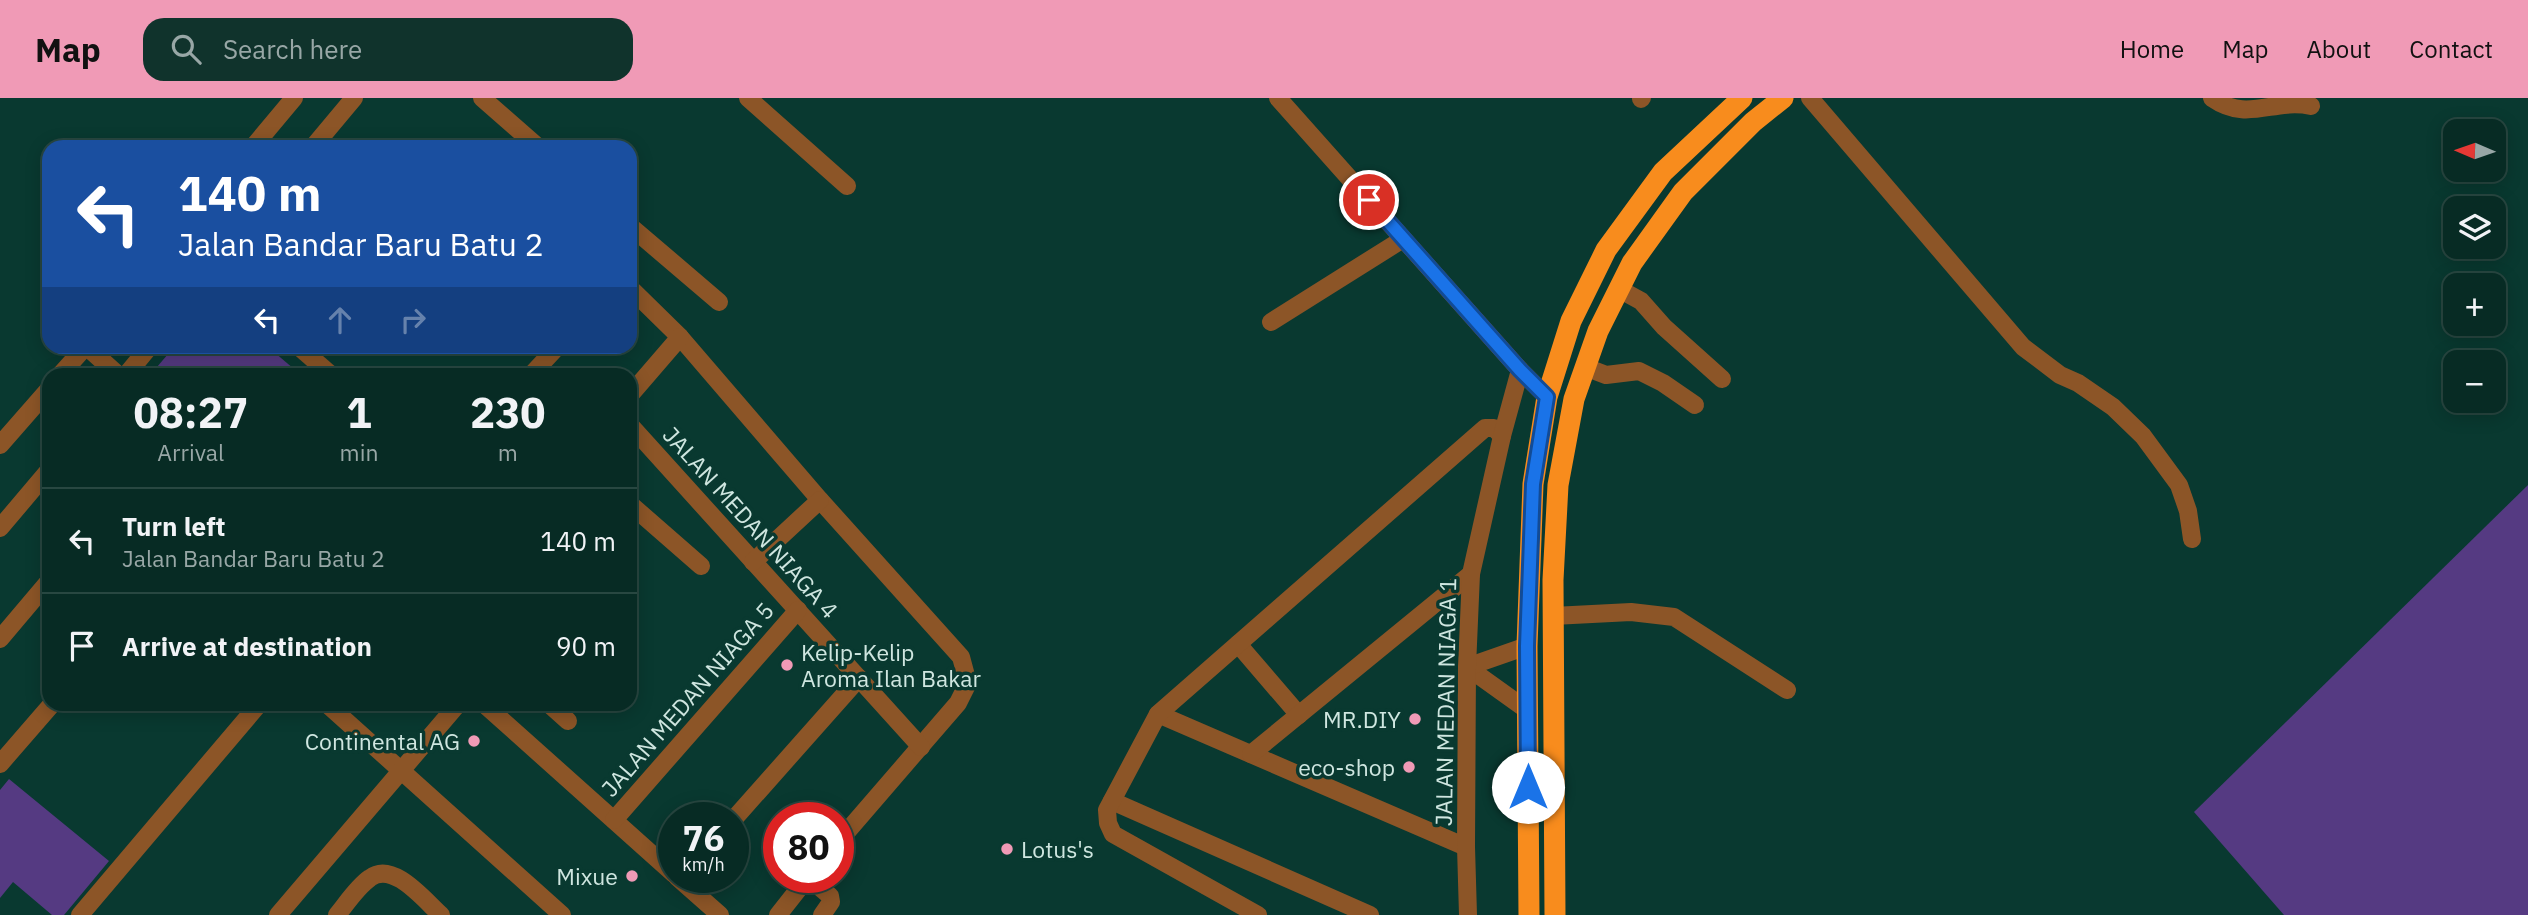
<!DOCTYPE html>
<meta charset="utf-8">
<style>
:root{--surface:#072b24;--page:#10332c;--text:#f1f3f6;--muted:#98a7a6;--line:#284741;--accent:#f09ab6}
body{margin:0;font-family:"IBM Plex Sans",sans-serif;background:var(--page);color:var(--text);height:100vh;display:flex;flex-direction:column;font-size:26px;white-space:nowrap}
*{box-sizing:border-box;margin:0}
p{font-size:23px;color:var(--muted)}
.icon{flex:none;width:38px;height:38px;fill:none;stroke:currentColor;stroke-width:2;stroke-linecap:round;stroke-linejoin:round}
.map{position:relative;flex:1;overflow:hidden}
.details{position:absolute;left:42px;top:270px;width:595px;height:343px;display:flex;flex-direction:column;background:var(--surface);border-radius:21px;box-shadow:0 4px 18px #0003,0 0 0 2px var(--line)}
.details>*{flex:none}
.top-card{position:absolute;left:42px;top:42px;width:595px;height:214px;border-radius:21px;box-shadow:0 4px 18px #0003,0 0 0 2px var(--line);background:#1a4fa0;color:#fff;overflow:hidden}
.needle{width:46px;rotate:272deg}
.buttons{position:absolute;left:2443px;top:21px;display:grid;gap:14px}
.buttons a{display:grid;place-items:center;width:63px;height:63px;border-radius:14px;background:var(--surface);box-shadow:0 4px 18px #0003,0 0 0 2px var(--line);font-size:35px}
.speed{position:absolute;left:658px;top:704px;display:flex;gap:14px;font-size:35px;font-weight:700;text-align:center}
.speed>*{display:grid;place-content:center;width:91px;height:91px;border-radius:50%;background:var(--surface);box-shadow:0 4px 18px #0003,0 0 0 2px var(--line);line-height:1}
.speed small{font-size:18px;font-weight:400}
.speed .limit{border:10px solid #d22;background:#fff;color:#111}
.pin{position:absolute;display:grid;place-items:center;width:60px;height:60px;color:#fff;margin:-30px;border:4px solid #fff;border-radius:50%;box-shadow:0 2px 7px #0007}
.me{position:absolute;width:77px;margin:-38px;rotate:0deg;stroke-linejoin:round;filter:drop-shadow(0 0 5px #0008)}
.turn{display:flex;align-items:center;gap:24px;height:147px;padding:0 21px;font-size:32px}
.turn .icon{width:91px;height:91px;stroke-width:2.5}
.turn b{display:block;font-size:49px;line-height:60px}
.lanes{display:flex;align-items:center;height:66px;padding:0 21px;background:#0003;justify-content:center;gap:35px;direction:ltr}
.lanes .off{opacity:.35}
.eta{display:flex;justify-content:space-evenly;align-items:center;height:119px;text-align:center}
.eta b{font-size:42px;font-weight:800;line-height:49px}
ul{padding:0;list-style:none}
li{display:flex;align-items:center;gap:21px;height:105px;padding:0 21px;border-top:2px solid var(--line)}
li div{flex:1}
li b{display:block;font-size:26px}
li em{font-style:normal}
header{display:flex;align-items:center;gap:42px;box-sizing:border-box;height:98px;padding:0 35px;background:var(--accent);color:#111}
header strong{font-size:33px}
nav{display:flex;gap:38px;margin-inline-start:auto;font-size:24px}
.search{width:490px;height:63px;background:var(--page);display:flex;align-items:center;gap:18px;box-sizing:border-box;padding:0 24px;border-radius:21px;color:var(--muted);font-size:26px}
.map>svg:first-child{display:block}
</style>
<header>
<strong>Map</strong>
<div class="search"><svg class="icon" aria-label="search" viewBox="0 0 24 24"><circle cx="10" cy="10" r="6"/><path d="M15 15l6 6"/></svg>Search here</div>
<nav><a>Home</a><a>Map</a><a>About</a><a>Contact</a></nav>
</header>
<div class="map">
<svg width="2528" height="817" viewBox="0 0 2528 817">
<rect width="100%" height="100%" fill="#093930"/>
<!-- green -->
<g fill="#553a82">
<path d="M 174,249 L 268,249 L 300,276 L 151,276 Z"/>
<path d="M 2528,387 L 2528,817 L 2284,817 L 2194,714 Z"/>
<path d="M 9,681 L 109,763 L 64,817 L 52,817 L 13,784 L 0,800 L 0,692 Z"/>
</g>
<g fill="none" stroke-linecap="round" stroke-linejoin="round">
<!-- minor -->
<g stroke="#8c5527" stroke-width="18">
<path d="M 482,0 L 538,49"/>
<path d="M 748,0 L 847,88"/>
<path d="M 1278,0 L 1520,272 L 1547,299"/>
<path d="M 1810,0 L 2023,249 L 2060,277 L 2078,285 L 2113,309 L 2143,338 L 2179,387 L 2188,413 L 2192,441"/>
<path d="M 2212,0 C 2248,25 2273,0 2311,8"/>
<path d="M 1641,1 L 1642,0"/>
<path d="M 253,49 L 294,0"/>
<path d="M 313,49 L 354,0"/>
<path d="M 630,128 L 719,204"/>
<path d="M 630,190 L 680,239 L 820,402 L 961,559 L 968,585 L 958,605 L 838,744"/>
<path d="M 1619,191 L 1641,203 L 1664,229 L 1722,281"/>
<path d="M 1271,224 L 1403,141"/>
<path d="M 86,248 L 117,276"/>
<path d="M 298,248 L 330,276"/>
<path d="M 1585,269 L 1606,277 L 1639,273 L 1663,285 L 1695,307"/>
<path d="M 61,276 L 86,248"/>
<path d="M 127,276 L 150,248"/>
<path d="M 532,276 L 558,248"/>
<path d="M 630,297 L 680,239"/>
<path d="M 630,327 L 921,649"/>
<path d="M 0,347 L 49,291"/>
<path d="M 630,406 L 701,468"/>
<path d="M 0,430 L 49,372"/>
<path d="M 753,464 L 820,402"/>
<path d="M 1553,518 L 1631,514 L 1674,519 L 1787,592"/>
<path d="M 0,541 L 49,483"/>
<path d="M 1238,546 L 1299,617"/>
<path d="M 1467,569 L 1527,612"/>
<path d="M 1467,569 L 1527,548"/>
<path d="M 327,606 L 562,817"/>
<path d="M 484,606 L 674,776"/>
<path d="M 549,606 L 568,623"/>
<path d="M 1158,616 L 1466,749"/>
<path d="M 1251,656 L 1471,476"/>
<path d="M 0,666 L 52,606"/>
<path d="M 1112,703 L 1370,817"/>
<path d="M 614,722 L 798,512"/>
<path d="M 733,722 L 859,580"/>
<path d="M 677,779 L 720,817"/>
<path d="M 808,779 L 830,798 L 831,804 L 822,817"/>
<path d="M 80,817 L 259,606"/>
<path d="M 278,817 L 458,606"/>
<path d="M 337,817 C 347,805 357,789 370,780 C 393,762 425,803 441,817"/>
<path d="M 778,817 L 808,779"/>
<path d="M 1258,817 L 1113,736 L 1108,725 L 1107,712 L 1158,616 L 1485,330 L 1494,330 L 1502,338"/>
<path d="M 1468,817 L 1466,749 L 1467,569 L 1471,476 L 1502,338 L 1520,272"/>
</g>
<!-- highway -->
<g stroke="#f88c1d" stroke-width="21">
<path d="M 1529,817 L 1527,548 L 1533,386 L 1547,299 L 1571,223 L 1606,152 L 1663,74 L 1742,0"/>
<path d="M 1555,817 L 1553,482 L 1558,387 L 1574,301 L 1598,233 L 1632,165 L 1683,94 L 1753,24 L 1783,0"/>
</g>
</g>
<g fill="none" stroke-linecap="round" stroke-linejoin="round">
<!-- route casing -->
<g stroke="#114b97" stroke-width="18">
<path id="route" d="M 1369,102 L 1520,272 L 1547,299 L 1533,386 L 1527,548 L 1528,689"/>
</g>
<!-- route -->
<use href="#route" stroke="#1a73e8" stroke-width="12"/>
</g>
<!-- markers -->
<g fill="#f09ab6" stroke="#093930" stroke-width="2.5">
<circle cx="787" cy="567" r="7"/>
<circle cx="1415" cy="621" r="7"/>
<circle cx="474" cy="643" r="7"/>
<circle cx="1409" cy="669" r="7"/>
<circle cx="1007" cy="751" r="7"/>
<circle cx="632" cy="778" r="7"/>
</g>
<g text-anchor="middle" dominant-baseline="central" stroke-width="7" stroke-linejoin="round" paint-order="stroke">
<!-- street labels -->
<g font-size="23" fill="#cfe6e0" stroke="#093930">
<text transform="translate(751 424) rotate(48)">JALAN MEDAN NIAGA 4</text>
<text transform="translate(687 601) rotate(-49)">JALAN MEDAN NIAGA 5</text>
<text transform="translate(1445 604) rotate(-89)">JALAN MEDAN NIAGA 1</text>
</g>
<!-- poi labels -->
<g font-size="23" fill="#cfe6e0" stroke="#093930" text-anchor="end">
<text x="801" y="554" text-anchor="start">Kelip-Kelip<tspan x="801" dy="26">Aroma Ilan Bakar</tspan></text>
<text x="1401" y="621">MR.DIY</text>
<text x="460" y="643">Continental AG</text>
<text x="1395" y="669">eco-shop</text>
<text x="1021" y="751" text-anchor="start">Lotus's</text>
<text x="618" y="778">Mixue</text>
</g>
</g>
</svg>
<div class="buttons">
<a><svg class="needle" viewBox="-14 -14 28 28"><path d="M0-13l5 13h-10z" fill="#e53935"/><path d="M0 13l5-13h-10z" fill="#98a7a6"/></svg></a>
<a><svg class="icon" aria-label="layers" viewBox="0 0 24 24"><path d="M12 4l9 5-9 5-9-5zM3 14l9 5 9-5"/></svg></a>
<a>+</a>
<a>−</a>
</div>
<div class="speed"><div>76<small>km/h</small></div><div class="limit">80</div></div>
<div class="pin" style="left:1369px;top:102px;background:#d93025"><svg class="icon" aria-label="arrive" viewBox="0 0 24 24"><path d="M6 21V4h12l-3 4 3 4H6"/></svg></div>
<svg class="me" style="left:1528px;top:689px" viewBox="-20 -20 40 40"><circle r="19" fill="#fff"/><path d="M0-13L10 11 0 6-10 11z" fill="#1a73e8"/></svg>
<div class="top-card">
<div class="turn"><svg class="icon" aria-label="left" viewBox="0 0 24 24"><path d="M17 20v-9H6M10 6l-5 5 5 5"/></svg><div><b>140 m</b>Jalan Bandar Baru Batu 2</div></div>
<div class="lanes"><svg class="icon" aria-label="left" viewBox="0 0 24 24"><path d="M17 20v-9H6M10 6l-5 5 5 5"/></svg><svg class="icon off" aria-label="ahead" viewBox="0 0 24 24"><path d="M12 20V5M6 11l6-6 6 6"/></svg><svg class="icon off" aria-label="right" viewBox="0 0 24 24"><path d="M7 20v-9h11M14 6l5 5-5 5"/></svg></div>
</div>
<section class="details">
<div class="eta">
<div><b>08:27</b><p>Arrival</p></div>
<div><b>1</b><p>min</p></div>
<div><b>230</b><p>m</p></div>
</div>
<ul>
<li><svg class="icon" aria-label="left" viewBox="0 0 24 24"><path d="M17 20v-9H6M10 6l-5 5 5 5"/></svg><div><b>Turn left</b><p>Jalan Bandar Baru Batu 2</p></div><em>140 m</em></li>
<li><svg class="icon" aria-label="arrive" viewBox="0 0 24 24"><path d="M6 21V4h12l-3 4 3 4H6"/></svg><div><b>Arrive at destination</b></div><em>90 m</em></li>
</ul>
</section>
</div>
